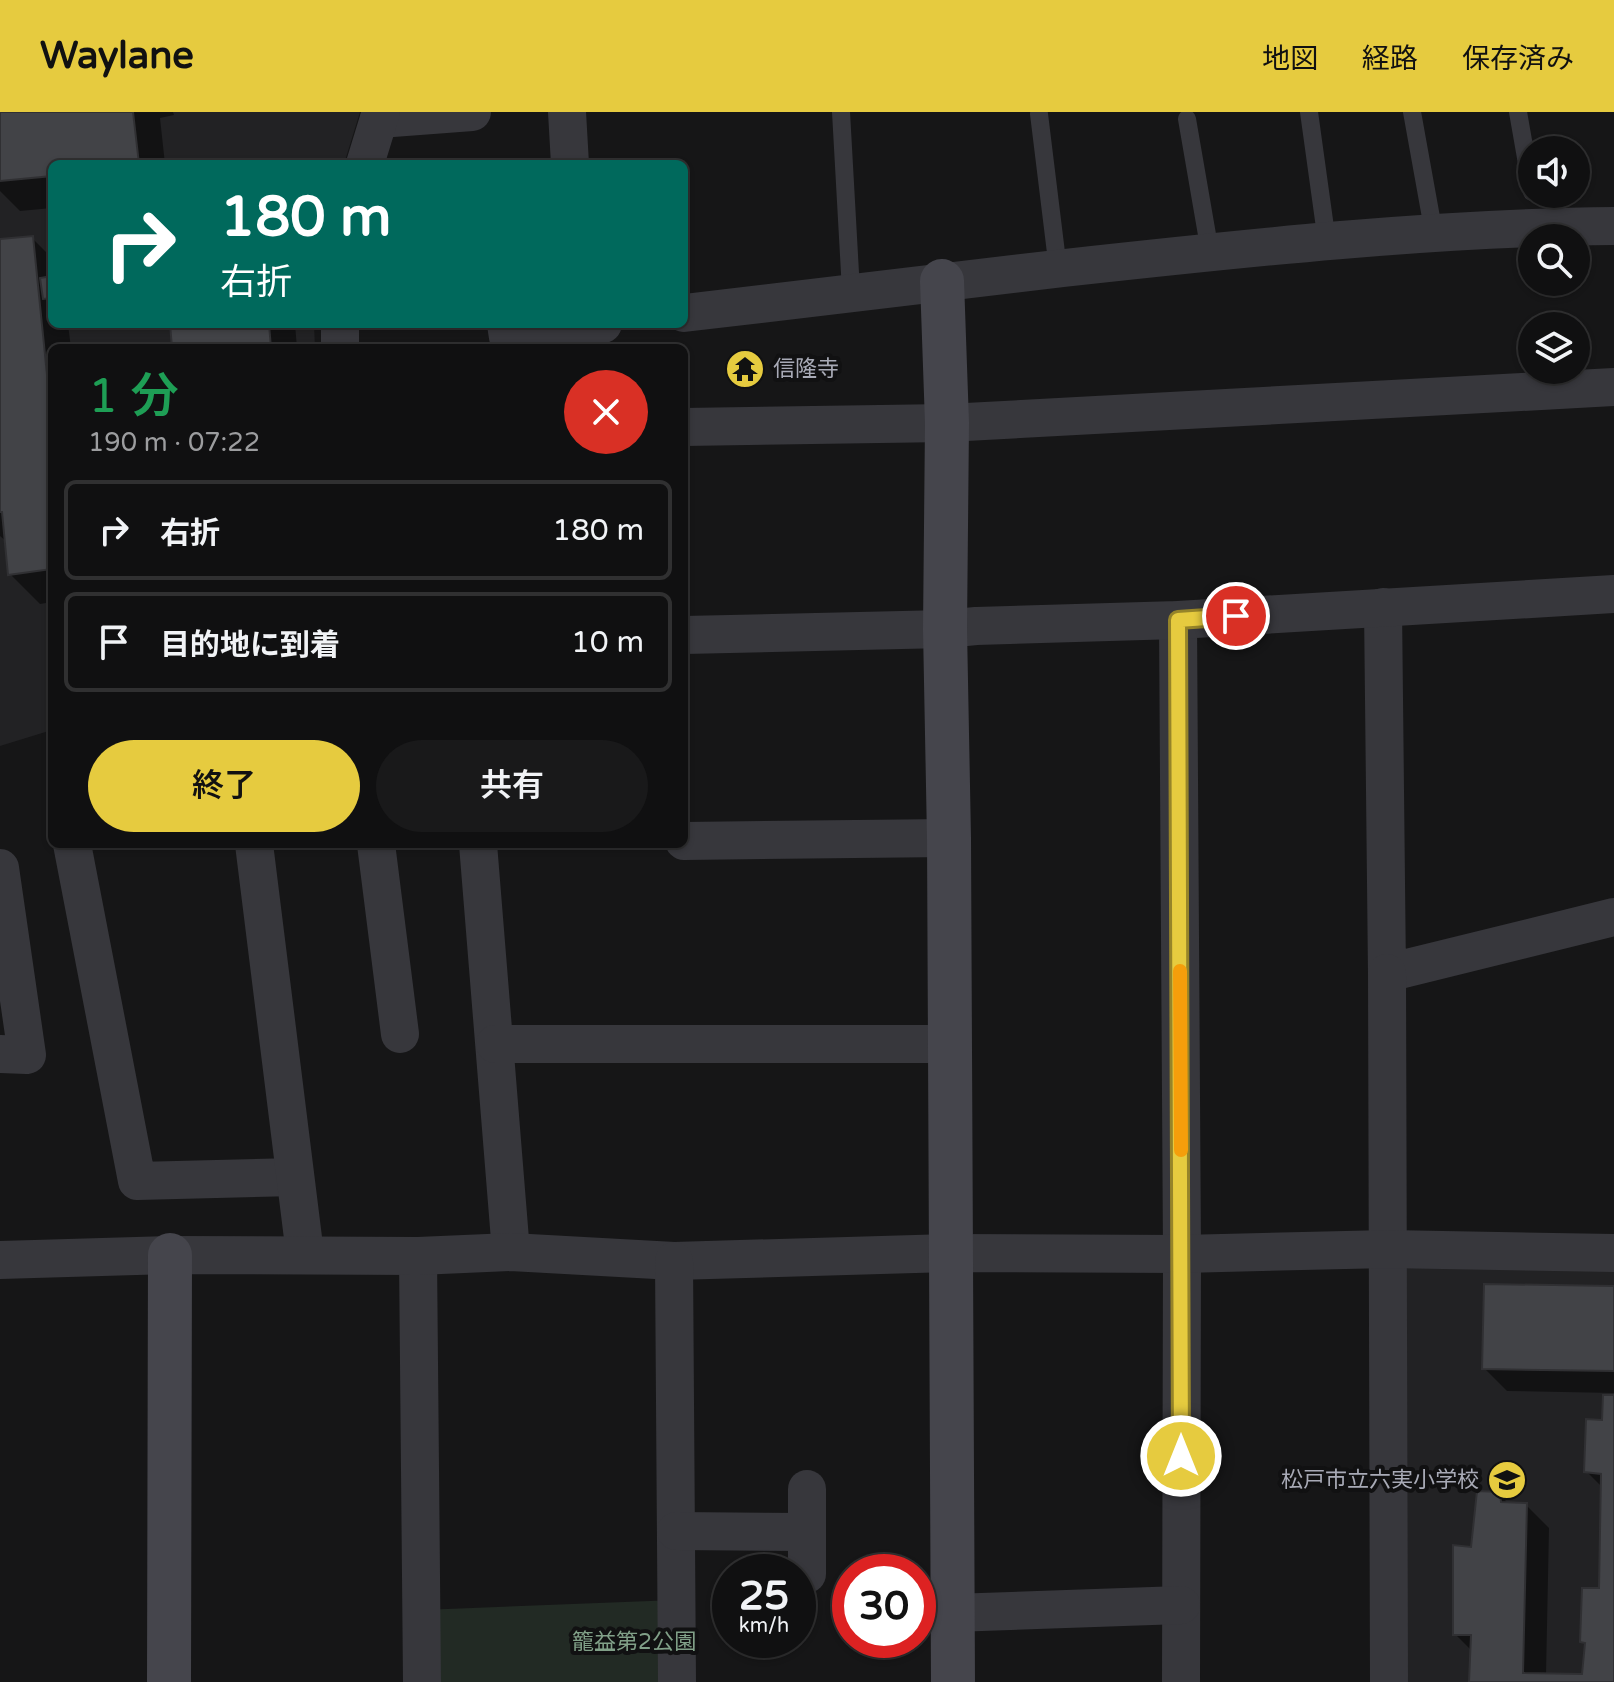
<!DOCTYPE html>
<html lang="ja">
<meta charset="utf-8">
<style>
:root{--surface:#101011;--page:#19191a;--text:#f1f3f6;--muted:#9c9d9f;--line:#303031;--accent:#e6cb3f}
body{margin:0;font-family:"Varela Round","Noto Sans JP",sans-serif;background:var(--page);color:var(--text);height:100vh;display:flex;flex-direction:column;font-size:30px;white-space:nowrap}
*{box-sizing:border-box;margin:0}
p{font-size:26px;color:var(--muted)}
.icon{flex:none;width:44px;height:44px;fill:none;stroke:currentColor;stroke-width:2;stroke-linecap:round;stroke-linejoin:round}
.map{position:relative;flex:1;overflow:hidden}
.drawer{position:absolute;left:48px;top:232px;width:640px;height:504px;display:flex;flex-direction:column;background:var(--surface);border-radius:12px;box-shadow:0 2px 6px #0004,0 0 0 2px var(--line)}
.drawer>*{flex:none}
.top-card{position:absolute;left:48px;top:48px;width:640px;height:168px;border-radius:12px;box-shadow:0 2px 6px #0004,0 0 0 2px var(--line);background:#00695c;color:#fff;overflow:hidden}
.tools{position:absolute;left:1518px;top:24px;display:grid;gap:16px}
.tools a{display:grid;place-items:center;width:72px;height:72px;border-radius:50%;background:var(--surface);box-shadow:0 2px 6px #0004,0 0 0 2px var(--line);font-size:40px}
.speed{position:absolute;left:712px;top:1442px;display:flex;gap:16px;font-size:40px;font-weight:700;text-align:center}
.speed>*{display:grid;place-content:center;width:104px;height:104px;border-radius:50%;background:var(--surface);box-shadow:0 2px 6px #0004,0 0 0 2px var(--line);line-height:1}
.speed small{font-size:20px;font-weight:400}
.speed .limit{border:12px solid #d22;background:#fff;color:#111}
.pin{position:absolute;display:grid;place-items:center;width:68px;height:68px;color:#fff;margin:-34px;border:4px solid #fff;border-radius:50%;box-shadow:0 2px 8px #0007}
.me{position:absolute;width:88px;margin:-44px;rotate:0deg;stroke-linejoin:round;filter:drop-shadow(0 0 6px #0008)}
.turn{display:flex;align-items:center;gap:28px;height:168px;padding:0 40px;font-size:36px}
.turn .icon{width:104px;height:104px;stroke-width:2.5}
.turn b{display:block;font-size:56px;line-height:68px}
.round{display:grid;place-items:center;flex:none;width:84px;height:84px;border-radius:42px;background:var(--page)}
.summary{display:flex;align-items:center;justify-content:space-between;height:136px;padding:0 40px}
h1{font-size:48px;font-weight:600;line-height:60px;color:#1e9e55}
.primary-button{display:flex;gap:16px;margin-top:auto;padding:16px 40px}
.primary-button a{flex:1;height:92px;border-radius:48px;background:var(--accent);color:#111;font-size:32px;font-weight:600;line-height:92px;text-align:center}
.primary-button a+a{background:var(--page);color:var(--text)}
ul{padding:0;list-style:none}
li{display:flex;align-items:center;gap:24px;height:100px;margin:0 16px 12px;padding:0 24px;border:4px solid var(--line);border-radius:12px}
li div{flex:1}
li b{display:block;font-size:30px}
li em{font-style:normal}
header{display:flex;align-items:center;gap:48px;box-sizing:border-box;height:112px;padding:0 40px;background:var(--accent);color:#111}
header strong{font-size:38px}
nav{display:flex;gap:44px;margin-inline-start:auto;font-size:28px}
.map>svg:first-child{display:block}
</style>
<header>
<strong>Waylane</strong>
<nav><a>地図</a><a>経路</a><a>保存済み</a></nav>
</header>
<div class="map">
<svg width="1614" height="1570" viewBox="0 0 1614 1570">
<rect width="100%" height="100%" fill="#161617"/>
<!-- built -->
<g fill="#222224">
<path d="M 0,0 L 360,0 L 344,52 L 52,52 L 52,212 L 314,212 L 315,236 L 52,236 L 52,618 L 0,634 Z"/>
<path d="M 1412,1150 L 1614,1154 L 1614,1570 L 1403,1570 L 1403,1158 Z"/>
</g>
<!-- green -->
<path fill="#222a24" d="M 676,1488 L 677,1570 L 422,1570 L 422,1498 Z"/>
<!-- shadow -->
<g fill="#0007">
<path d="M 0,0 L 173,0 L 174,3 L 160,6 L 165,52 L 52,52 L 52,96 L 20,99 L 0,79 Z"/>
<path d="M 32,126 L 52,146 L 52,212 L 68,212 L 71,236 L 52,236 L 52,490 L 40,492 L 10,462 L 7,430 L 0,424 L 0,129 Z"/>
<path d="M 172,212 L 295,212 L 297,236 L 174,236 Z"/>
<path d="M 1614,1176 L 1614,1281 L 1507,1279 L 1484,1256 Z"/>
<path d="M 1614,1285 L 1614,1570 L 1471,1570 L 1472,1539 L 1455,1522 L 1473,1437 L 1499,1382 L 1509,1392 L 1526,1393 L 1549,1416 L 1546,1563 L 1584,1564 L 1587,1534 L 1582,1529 L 1601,1478 L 1603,1376 L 1586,1359 Z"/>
</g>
<!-- building -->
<g fill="#424347" stroke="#303033" stroke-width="2">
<path d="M 0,0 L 133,0 L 139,52 L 52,52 L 52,64 L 0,69 Z"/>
<path d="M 33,124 L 52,312 L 52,457 L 8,463 L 2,400 L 0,400 L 0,127 Z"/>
<path d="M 52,164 L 52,186 L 43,187 L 40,166 Z"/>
<path d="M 170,212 L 269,212 L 271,236 L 172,236 Z"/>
<path d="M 1484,1172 L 1614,1174 L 1614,1259 L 1482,1257 Z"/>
<path d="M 1603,1283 L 1614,1283 L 1614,1570 L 1469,1570 L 1471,1523 L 1453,1523 L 1453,1433 L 1471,1435 L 1477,1379 L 1500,1380 L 1501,1390 L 1527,1391 L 1523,1561 L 1582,1562 L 1585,1531 L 1580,1530 L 1582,1476 L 1599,1476 L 1601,1362 L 1584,1360 L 1586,1307 L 1602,1308 Z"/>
</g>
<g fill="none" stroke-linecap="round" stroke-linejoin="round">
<!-- lane -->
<g stroke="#37373c" stroke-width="18">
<path d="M 841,0 L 851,179"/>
<path d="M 1309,0 L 1327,130"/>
<path d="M 1412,0 L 1434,122"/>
<path d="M 1518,0 L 1532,80"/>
<path d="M 1039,2 L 1058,157"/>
<path d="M 1187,7 L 1210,140"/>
</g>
<!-- street -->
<g stroke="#37373c" stroke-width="38">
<path d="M 567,0 L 570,52"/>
<path d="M 379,7 L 472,0"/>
<path d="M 365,52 L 381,0"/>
<path d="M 684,201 C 810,185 937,171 1064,156 C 1246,136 1430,116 1614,114"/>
<path d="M 340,212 L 340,236"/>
<path d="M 506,212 L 508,225 L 603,212"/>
<path d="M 684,315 L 947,311 L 1614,275"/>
<path d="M 1383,495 L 1387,861 L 1614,805"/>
<path d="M 1178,508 L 1182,1142 L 1181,1570"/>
<path d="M 684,523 L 945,517 L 976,514 L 1178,508 L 1614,482"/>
<path d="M 684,729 L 949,726"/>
<path d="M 72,732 L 137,1069 L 295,1065"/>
<path d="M 254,732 L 305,1142"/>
<path d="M 376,732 L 400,922"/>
<path d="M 478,732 L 511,1140"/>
<path d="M 0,756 L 27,943 L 0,942"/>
<path d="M 1387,861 L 1389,1570"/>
<path d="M 495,932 L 949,932"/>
<path d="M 418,1144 L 422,1570"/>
<path d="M 0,1148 L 170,1143 L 418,1144 L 511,1140 L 674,1149 L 949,1141 L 1182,1142 L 1388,1137 L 1614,1141"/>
<path d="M 674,1149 L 677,1570"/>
<path d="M 676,1419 L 806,1420"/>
<path d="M 807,1462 L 807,1377"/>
<path d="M 952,1501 L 1181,1493"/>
</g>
<!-- secondary -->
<g stroke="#45454c" stroke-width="44">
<path d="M 942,169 L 947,311 L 945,517 L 949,726 L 953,1570"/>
<path d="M 169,1570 L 170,1143"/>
</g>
</g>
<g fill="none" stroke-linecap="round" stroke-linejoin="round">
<!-- route casing -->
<g stroke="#968429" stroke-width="20">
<path id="route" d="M 1181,1344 L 1178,508 L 1236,504"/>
</g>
<!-- route -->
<use href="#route" stroke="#e6cb3f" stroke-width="14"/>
<!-- slow -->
<path stroke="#f59e0b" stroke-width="14" d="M 1180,859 L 1181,1038"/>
</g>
<!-- icons -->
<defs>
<g id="temple-disc" transform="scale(2)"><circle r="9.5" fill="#e6cb3f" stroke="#111112"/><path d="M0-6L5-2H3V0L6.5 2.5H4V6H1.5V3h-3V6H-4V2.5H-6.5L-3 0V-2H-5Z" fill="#111"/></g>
<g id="school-disc" transform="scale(2)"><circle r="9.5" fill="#e6cb3f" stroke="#111112"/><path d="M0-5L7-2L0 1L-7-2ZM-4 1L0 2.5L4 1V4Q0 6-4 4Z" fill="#111"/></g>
</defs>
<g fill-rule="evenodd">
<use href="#temple-disc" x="745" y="257"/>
<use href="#school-disc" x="1507" y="1368"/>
</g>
<g text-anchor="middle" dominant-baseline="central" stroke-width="8" stroke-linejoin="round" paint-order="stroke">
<!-- poi labels -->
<g font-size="22" fill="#a8aab6" stroke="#111112" text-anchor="start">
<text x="773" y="257">信隆寺</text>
<text x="1479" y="1368" text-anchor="end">松戸市立六実小学校</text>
</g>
<!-- park labels -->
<g font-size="22" fill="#81a088" stroke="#111112">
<text x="634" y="1530">籠益第2公園</text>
</g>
</g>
</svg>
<div class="tools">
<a><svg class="icon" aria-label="sound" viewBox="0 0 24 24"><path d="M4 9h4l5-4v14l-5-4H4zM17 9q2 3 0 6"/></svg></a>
<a><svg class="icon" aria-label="search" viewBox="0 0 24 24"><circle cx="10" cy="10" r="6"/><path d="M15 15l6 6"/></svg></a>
<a><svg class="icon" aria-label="layers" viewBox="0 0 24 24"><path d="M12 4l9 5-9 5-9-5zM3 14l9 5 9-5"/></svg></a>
</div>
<div class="speed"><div>25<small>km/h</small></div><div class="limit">30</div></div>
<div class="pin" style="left:1236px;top:504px;background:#d93025"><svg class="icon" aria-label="arrive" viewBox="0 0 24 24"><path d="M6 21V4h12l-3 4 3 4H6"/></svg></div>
<svg class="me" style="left:1181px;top:1344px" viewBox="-20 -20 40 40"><circle r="17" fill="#e6cb3f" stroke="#fff" stroke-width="3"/><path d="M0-11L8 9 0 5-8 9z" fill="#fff"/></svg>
<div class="top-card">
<div class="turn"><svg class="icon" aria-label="right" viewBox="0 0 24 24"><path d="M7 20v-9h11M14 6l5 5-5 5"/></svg><div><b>180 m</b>右折</div></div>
</div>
<section class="drawer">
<div class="summary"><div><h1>1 分</h1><p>190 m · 07:22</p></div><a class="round" style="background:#d93025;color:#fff"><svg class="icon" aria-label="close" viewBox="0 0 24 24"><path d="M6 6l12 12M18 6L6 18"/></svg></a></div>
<ul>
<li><svg class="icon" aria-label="right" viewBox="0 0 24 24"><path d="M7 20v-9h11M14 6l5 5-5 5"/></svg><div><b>右折</b></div><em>180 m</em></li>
<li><svg class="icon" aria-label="arrive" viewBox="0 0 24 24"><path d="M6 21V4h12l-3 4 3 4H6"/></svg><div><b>目的地に到着</b></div><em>10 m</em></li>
</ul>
<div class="primary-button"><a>終了</a><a>共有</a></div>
</section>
</div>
